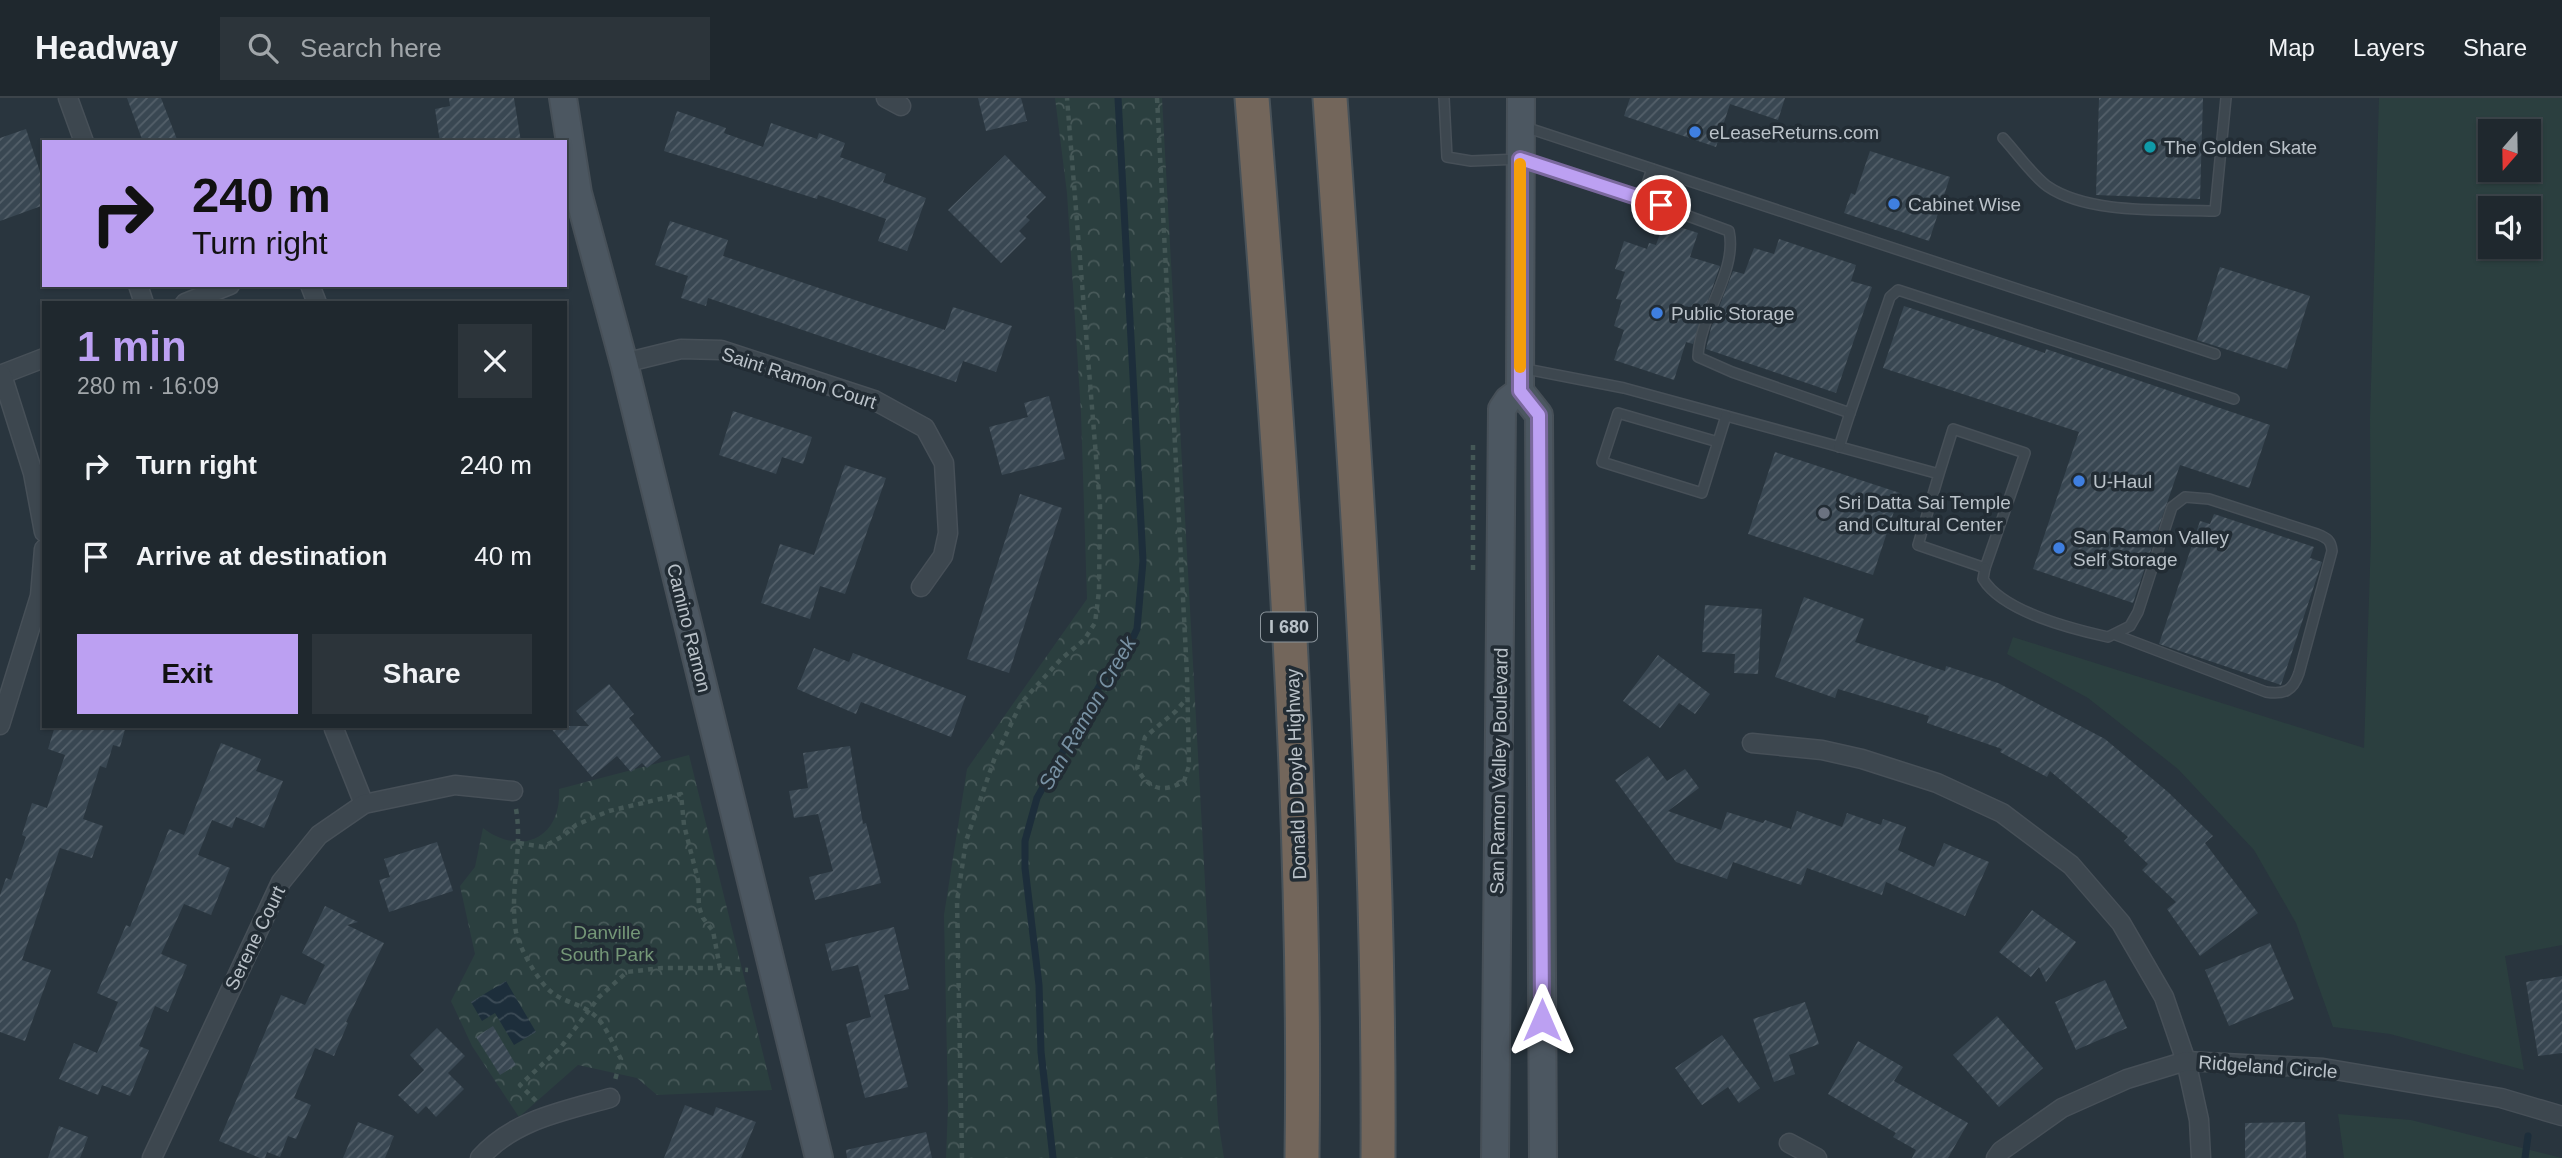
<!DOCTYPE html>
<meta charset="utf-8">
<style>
:root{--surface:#1f282e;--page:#2c343a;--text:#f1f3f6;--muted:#a1a6aa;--line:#3c444a;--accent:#bca0f2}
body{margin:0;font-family:Helvetica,sans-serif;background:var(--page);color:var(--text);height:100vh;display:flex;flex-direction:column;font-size:26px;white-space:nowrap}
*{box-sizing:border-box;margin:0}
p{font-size:23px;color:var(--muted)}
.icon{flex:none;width:38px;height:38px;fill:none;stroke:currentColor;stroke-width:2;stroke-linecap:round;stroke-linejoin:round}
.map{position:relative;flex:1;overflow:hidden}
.sheet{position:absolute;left:42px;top:203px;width:525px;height:427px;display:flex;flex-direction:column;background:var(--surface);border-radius:0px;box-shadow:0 2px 5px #0004,0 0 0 2px var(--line)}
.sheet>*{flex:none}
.hud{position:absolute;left:42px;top:42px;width:525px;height:147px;border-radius:0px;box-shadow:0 2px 5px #0004,0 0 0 2px var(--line);background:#bca0f2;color:#111;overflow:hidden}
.needle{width:46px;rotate:200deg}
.fabs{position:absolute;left:2478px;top:21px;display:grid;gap:14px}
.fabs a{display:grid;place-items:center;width:63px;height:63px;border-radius:0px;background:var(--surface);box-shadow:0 2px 5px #0004,0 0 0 2px var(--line);font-size:35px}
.pin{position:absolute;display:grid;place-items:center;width:60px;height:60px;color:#fff;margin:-30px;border:4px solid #fff;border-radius:50%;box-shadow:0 2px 7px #0007}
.me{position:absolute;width:77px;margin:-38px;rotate:0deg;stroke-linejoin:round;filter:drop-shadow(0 0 5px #0008)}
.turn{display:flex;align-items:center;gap:24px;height:147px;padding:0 35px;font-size:32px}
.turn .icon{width:91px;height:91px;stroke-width:2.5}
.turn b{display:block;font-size:49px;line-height:60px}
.round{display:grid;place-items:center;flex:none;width:74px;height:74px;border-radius:0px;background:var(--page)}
.overview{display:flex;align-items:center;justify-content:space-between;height:119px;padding:0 35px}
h1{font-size:42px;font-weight:700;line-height:52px;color:var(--accent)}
.action{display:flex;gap:14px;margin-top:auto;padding:14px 35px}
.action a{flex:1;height:80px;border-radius:0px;background:var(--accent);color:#111;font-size:28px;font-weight:700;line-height:80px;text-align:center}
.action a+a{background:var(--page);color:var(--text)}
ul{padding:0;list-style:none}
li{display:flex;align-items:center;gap:21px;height:91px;padding:0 35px}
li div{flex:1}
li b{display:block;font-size:26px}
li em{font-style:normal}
header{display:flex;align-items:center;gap:42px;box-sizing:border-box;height:98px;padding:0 35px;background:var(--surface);border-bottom:2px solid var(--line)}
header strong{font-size:33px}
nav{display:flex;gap:38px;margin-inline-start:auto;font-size:24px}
.search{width:490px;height:63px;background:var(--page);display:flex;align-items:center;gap:18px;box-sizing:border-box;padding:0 24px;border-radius:0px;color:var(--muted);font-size:26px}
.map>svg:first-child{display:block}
</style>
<header>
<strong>Headway</strong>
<div class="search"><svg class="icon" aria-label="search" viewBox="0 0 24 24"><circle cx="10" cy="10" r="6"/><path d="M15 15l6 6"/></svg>Search here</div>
<nav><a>Map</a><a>Layers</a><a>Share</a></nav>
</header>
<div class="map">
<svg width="2562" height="1060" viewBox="0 0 2562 1060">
<defs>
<pattern id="forest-crowns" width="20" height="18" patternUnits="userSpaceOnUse" patternTransform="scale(1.75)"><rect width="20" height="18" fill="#2b3f3f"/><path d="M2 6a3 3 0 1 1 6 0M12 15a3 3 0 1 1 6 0" fill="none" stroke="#485959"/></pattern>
<pattern id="water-waves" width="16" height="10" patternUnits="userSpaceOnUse" patternTransform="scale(1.75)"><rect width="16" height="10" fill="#1d2e3b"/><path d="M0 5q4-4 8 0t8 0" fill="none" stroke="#3c4b56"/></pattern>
<pattern id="building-hatch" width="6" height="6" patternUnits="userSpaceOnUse" patternTransform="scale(1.75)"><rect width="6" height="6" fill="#394752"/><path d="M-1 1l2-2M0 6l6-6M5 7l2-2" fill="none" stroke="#54606a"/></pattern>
</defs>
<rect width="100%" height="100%" fill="#29353e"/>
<!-- grass -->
<g fill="#2b3f3f" fill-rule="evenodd">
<path d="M 2379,0 L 2562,0 L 2562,847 L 2505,858 L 2524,972 L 2390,936 L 2333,929 L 2296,825 L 2254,752 L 2178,671 L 2088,600 L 2007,556 L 2013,539 L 2364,650 L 2371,440 L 2370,322 ZM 2490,33 L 2529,33 L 2529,72 L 2490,72 ZM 2490,110 L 2529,110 L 2529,149 L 2490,149 Z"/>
<path d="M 2338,1016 L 2411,1022 L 2562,1060 L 2344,1060 Z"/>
</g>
<!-- forest -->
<g fill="url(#forest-crowns)">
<path d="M 1055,0 L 1162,0 L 1218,1022 L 1224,1060 L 946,1060 L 948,1008 L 944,817 L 967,671 L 1087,501 L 1081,315 L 1067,95 Z"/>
<path d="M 689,657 L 772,992 L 657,997 L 637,980 L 578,967 L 519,1019 L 472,948 L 451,903 L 475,856 L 460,788 L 475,769 L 483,730 C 521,759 562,740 559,691 Z"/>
</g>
<!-- water -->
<path fill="url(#water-waves)" d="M 506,883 L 536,934 L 514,947 L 495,915 L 482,923 L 471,904 Z"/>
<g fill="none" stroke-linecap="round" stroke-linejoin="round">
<!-- stream -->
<g stroke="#1d2e3b" stroke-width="7">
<path d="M 1053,1060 L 1041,954 L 1039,887 L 1025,770 L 1025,743 L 1037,700 L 1105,578 L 1129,548 L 1137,531 L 1143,463 L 1118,0"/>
<path d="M 2525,1060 L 2528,1038"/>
</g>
</g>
<!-- building -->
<g fill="url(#building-hatch)">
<path d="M 127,0 L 161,0 L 178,44 L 143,44 Z"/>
<path d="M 449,0 L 514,0 L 521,44 L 440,44 L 435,11 L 450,8 Z"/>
<path d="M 978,0 L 1021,0 L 1027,23 L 986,33 Z"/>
<path d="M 1630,0 L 1785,0 L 1778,22 L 1730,6 L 1716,49 L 1624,18 Z"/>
<path d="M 2099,0 L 2203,0 L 2200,101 L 2096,97 Z"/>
<path d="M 677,13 L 726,30 L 724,35 L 763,49 L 771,25 L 817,41 L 819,35 L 845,45 L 840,59 L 886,76 L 883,84 L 926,100 L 907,153 L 878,143 L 886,121 L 818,97 L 817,101 L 664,53 Z"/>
<path d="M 26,31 L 44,86 L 44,107 L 0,123 L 0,40 Z"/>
<path d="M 1870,53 L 1950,79 L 1929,143 L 1844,115 L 1851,95 L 1855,97 Z"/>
<path d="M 1005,57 L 1046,99 L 1026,119 L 1030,122 L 1019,133 L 1026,140 L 1001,165 L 948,112 Z"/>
<path d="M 670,123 L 728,142 L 723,158 L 945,232 L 953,209 L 1012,228 L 996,274 L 963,263 L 956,284 L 708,200 L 706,208 L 681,200 L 688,178 L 655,167 Z"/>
<path d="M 1664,124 L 1698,135 L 1690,159 L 1720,168 L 1693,246 L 1686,244 L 1674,282 L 1614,262 L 1624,232 L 1614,228 L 1622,202 L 1616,201 L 1625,174 L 1615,171 L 1624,143 L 1647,151 L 1649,145 L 1656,147 Z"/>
<path d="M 1779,141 L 1856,167 L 1851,183 L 1872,189 L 1836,295 L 1706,251 L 1711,230 L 1733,173 L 1744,176 L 1754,150 L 1774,156 Z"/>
<path d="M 2220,169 L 2310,198 L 2287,271 L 2197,242 Z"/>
<path d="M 1904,208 L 2045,255 L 2046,251 L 2270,327 L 2249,390 L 2180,367 L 2133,505 L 2033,471 L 2079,334 L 1883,270 Z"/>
<path d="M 1049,298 L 1065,361 L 1002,377 L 989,329 L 1028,319 L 1024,305 Z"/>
<path d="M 733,313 L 812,339 L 803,366 L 782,359 L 776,376 L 719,357 Z"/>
<path d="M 1775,354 L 1900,395 L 1873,477 L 1748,436 Z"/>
<path d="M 845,367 L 886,380 L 845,496 L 820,488 L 810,521 L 761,505 L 780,446 L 814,457 Z"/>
<path d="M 1020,396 L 1062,410 L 1009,575 L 967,561 Z"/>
<path d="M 2214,416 L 2314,449 L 2310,460 L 2322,464 L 2281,587 L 2159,546 L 2200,423 L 2210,426 Z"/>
<path d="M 1804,499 L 1864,521 L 1855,544 L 1945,573 L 1946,568 L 1998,585 L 2105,641 L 2168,694 L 2213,738 L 2205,745 L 2258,815 L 2200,858 L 2167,811 L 2176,804 L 2142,772 L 2148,766 L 2124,743 L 2128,739 L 2050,673 L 2047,679 L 2000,654 L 2002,651 L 1927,625 L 1929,618 L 1838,591 L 1835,600 L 1775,579 Z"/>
<path d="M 1705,507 L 1762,511 L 1758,576 L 1734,575 L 1735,556 L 1702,554 Z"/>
<path d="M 814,550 L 849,564 L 853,555 L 966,598 L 951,639 L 861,604 L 856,616 L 797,591 Z"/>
<path d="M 1658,557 L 1710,596 L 1695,616 L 1679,605 L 1660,630 L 1623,603 Z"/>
<path d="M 609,586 L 634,616 L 629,620 L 661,659 L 647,670 L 642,665 L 631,674 L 617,658 L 592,679 L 549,628 L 589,628 L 576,613 Z"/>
<path d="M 55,628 L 126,628 L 120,649 L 113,647 L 106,670 L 100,668 L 83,721 L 103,728 L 92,760 L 60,750 L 22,862 L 51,872 L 25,943 L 0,934 L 0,797 L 6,780 L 11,782 L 26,739 L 22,737 L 32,705 L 47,710 L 65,657 L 48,651 Z"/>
<path d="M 221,645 L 261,661 L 256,673 L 283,683 L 264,730 L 236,719 L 232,730 L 212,722 L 198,757 L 230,770 L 211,817 L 184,806 L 161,856 L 187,867 L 168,914 L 155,908 L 139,948 L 149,952 L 130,998 L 102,987 L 98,997 L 59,981 L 74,945 L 97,955 L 118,904 L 97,895 L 126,827 L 130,829 L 169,731 L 184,737 Z"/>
<path d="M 850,648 L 863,726 L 866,725 L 881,785 L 815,802 L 809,779 L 833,773 L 818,716 L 794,720 L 789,693 L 808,690 L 803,655 Z"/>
<path d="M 1648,658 L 1667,683 L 1685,671 L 1699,690 L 1668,713 L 1721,732 L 1727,714 L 1763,725 L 1765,722 L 1791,731 L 1797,713 L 1842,729 L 1847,715 L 1881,727 L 1883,721 L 1906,729 L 1898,752 L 1934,769 L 1944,745 L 1989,764 L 1965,818 L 1886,784 L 1882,797 L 1807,770 L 1801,787 L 1733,764 L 1727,781 L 1676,764 L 1615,682 Z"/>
<path d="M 437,744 L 453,793 L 389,814 L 379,782 L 390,779 L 384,761 Z"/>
<path d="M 325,808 L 358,824 L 347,827 L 384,845 L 346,924 L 348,925 L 334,958 L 315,950 L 294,1000 L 311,1007 L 296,1041 L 288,1038 L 280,1059 L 267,1054 L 265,1060 L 260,1060 L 219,1043 L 281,897 L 305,907 L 325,867 L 302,855 Z"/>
<path d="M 2032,812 L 2076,844 L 2046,884 L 2039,869 L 2031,879 L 1999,854 Z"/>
<path d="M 894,829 L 909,891 L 884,897 L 908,989 L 865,1000 L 846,926 L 871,919 L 858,867 L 832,873 L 825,846 Z"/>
<path d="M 2270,845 L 2294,901 L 2229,928 L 2205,872 Z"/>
<path d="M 2562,878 L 2562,955 L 2538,958 L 2526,884 Z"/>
<path d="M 2105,882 L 2127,930 L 2076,952 L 2055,904 Z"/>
<path d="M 1805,904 L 1819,946 L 1789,957 L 1795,976 L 1774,984 L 1753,921 Z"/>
<path d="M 1997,918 L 2043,970 L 1999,1009 L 1953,957 Z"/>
<path d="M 493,928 L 516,967 L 500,977 L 476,939 Z"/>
<path d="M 437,930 L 465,958 L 448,975 L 464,991 L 436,1019 L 426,1008 L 418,1016 L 398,997 L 424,972 L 410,957 Z"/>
<path d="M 1722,937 L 1760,990 L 1739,1005 L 1728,989 L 1702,1007 L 1675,970 Z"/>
<path d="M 1858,943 L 1903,969 L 1894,983 L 1968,1025 L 1948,1060 L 1912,1060 L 1916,1052 L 1893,1039 L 1896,1035 L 1828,996 Z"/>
<path d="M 685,1007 L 713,1018 L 716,1009 L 756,1024 L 741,1060 L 664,1060 Z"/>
<path d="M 358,1024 L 394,1038 L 385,1060 L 343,1060 Z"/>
<path d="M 2305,1024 L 2306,1060 L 2245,1060 L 2245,1025 Z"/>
<path d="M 59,1028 L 88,1039 L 80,1060 L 48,1060 Z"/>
<path d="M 926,1034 L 932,1060 L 847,1060 L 846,1052 Z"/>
</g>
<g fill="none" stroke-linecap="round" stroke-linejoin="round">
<!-- lane casing -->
<g stroke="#475058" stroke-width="12">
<g id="lane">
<path d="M 1444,0 L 1447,59 L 1471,63 L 1520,61 L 1642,101 L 1729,133 C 1738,174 1699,218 1698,259 L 1732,274 L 1850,315 L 1890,199 L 1898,192 L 2234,301"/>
<path d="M 1525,29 L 2215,256"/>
<path d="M 2003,40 C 2017,55 2031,76 2047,88 C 2089,117 2165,111 2215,113 L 2226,0"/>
<path d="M 1642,101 L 1652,71"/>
<path d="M 1521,270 L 1624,290 L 1939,376 L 1953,331 L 2025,355 L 1985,470 L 1918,447 L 1939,376"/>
<path d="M 1718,344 L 1618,315 L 1602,364 L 1702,395 L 1726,318"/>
<path d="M 1839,349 L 1850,315"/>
<path d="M 1985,470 L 1983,481 C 2003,514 2072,531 2108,539 L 2130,528 L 2138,514 L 2172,409 L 2185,399 L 2209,401 L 2317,436 C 2327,440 2331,442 2332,453 L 2299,575 C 2293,593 2284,597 2266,594 L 2116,537"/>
</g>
</g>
<!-- street casing -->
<g stroke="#475058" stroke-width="21">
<g id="street">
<path d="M 68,0 L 84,44"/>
<path d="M 886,0 L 901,8"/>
<path d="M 138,187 L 144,205"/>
<path d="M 310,187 L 317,205"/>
<path d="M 185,205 L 230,187"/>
<path d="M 624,265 L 681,251 L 721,252 L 874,302 L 925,330 L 944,365 L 948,435 L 943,458 L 921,489"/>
<path d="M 0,277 L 44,260"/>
<path d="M 2,277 L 33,375 L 44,434"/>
<path d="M 0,627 L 40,498 L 44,451"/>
<path d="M 334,631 L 364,706"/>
<path d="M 1752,645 L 1822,652 L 1862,661 L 1937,685 L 2002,715 L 2071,767 L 2121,825 L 2164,899 L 2186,963 L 2199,1022 L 2201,1060"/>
<path d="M 1789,1045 L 1817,1060"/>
<path d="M 152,1060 L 281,784 L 319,737 L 364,706 L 455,687 L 513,693"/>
<path d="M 480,1060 C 513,1022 564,1013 610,1000"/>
<path d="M 1996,1060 L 2001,1053 L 2062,1010 L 2127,981 L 2186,963 L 2323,970 L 2501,1000 L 2562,1018"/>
</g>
</g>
<!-- secondary casing -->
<g stroke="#475058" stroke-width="30">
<g id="secondary">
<path d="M 563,0 L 578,95 L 624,265 L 819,1060"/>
<path d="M 1521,0 L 1520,293 L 1539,317 L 1543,1060"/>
<path d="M 1495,1060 L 1502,311 L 1508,302 L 1520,293"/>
</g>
</g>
<!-- highway casing -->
<g stroke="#485259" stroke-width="37">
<g id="highway">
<path d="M 1252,0 C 1280,352 1307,706 1302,1060"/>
<path d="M 1330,0 C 1355,353 1380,706 1378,1060"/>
</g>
</g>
<!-- path -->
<g stroke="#445756" stroke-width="4.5" stroke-dasharray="5 5" stroke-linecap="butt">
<path d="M 1157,0 L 1187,577 L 1189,668 L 1184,683 C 1163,696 1148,691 1137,670 L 1145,639 L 1176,613 L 1187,600"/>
<path d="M 1473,347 L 1473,472"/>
<path d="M 516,711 C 523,752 509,793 516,834 C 519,849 536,879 547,890 C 559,903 575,904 589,913 C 605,923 612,945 621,961 L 615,982"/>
<path d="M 519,745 L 543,749 L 563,738 L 576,727 L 609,713 L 681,696 L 684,727 L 698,782 L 699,809 L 703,820 L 713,833 L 720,870 L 748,872"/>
<path d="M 536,1003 L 520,987 L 561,949 L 599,899 L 627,874 L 662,870 L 720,870"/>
<path d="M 962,1060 L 957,803 L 966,743 L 994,662 L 1021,605 L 1061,561 L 1084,542 L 1095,525 L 1099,493 L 1100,408 L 1067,0"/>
</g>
<!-- lane -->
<use href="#lane" stroke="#3d474f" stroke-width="9"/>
<!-- street -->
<use href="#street" stroke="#3d474f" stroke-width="18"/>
<!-- secondary -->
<use href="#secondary" stroke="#4c5761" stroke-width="26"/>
<!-- highway -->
<use href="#highway" stroke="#73665b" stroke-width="33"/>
</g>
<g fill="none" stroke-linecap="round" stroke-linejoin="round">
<!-- route casing -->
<g stroke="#7a689d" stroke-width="18">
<path id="route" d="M 1542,922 L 1539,317 L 1520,293 L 1520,61 L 1661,107"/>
</g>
<!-- route -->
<use href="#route" stroke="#bca0f2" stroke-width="12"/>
<!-- slow -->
<path stroke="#f59e0b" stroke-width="12" d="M 1520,269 L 1520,66"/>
</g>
<!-- markers -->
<g fill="#3f7fe0" stroke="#222c34" stroke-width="2.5">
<circle cx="1695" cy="34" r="7"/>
<circle cx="1894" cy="106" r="7"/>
<circle cx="1657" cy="215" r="7"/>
<circle cx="2079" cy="383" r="7"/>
<circle cx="2059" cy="450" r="7"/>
</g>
<circle fill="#0f9aa8" stroke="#222c34" stroke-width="2.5" cx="2150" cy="49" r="7"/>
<circle fill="#6b7280" stroke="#222c34" stroke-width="2.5" cx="1824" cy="415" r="7"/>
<g text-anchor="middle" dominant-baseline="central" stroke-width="7" stroke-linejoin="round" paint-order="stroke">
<!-- shield labels -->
<rect fill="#222c34" stroke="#8c959c" stroke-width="2" x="1261" y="514.5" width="56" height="29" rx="5"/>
<g font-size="18" font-weight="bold" fill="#bac2c9">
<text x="1289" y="529">I 680</text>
</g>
<!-- poi labels -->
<g font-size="19" fill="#bac2c9" stroke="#222c34" text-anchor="start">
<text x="1709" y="34">eLeaseReturns.com</text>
<text x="2164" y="49">The Golden Skate</text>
<text x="1908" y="106">Cabinet Wise</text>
<text x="1671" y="215">Public Storage</text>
<text x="2093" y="383">U-Haul</text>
<text x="1838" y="404">Sri Datta Sai Temple<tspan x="1838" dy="22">and Cultural Center</tspan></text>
<text x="2073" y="439">San Ramon Valley<tspan x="2073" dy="22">Self Storage</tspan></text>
</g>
<!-- street labels -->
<g font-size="19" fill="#bac2c9" stroke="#222c34">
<text transform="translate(799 280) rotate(18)">Saint Ramon Court</text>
<text transform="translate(689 530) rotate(76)">Camino Ramon</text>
<text transform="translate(1499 673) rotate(-89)">San Ramon Valley Boulevard</text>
<text transform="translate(1296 676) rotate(-92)">Donald D Doyle Highway</text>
<text transform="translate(255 840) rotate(-64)">Serene Court</text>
<text transform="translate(2268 969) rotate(4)">Ridgeland Circle</text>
</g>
<!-- park labels -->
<g font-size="19" fill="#749777" stroke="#222c34">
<text x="607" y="834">Danville<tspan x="607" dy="22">South Park</tspan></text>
</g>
<!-- water labels -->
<g font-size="21" font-style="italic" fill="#7891a3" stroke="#222c34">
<text transform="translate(1087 615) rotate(-60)">San Ramon Creek</text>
</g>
</g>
</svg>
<div class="fabs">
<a><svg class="needle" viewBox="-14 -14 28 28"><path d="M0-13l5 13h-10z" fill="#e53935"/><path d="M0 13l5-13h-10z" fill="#a1a6aa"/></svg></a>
<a><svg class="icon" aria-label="sound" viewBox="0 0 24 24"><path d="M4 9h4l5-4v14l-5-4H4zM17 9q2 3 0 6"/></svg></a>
</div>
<div class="pin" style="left:1661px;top:107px;background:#d93025"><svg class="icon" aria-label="arrive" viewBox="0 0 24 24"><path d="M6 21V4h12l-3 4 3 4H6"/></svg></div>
<svg class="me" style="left:1542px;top:922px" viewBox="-20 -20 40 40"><path d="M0-17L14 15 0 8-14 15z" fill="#bca0f2" stroke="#fff" stroke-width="4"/></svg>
<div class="hud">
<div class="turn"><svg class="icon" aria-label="right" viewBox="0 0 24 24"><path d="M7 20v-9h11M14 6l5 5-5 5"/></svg><div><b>240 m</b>Turn right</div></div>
</div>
<section class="sheet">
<div class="overview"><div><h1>1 min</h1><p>280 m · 16:09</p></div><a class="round"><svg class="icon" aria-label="close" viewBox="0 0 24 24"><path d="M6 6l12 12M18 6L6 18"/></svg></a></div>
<ul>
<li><svg class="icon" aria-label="right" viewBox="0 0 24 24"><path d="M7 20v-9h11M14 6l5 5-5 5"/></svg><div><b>Turn right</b></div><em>240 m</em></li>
<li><svg class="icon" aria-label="arrive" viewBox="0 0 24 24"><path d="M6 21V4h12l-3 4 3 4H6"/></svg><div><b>Arrive at destination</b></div><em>40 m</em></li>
</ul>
<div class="action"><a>Exit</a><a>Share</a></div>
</section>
</div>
